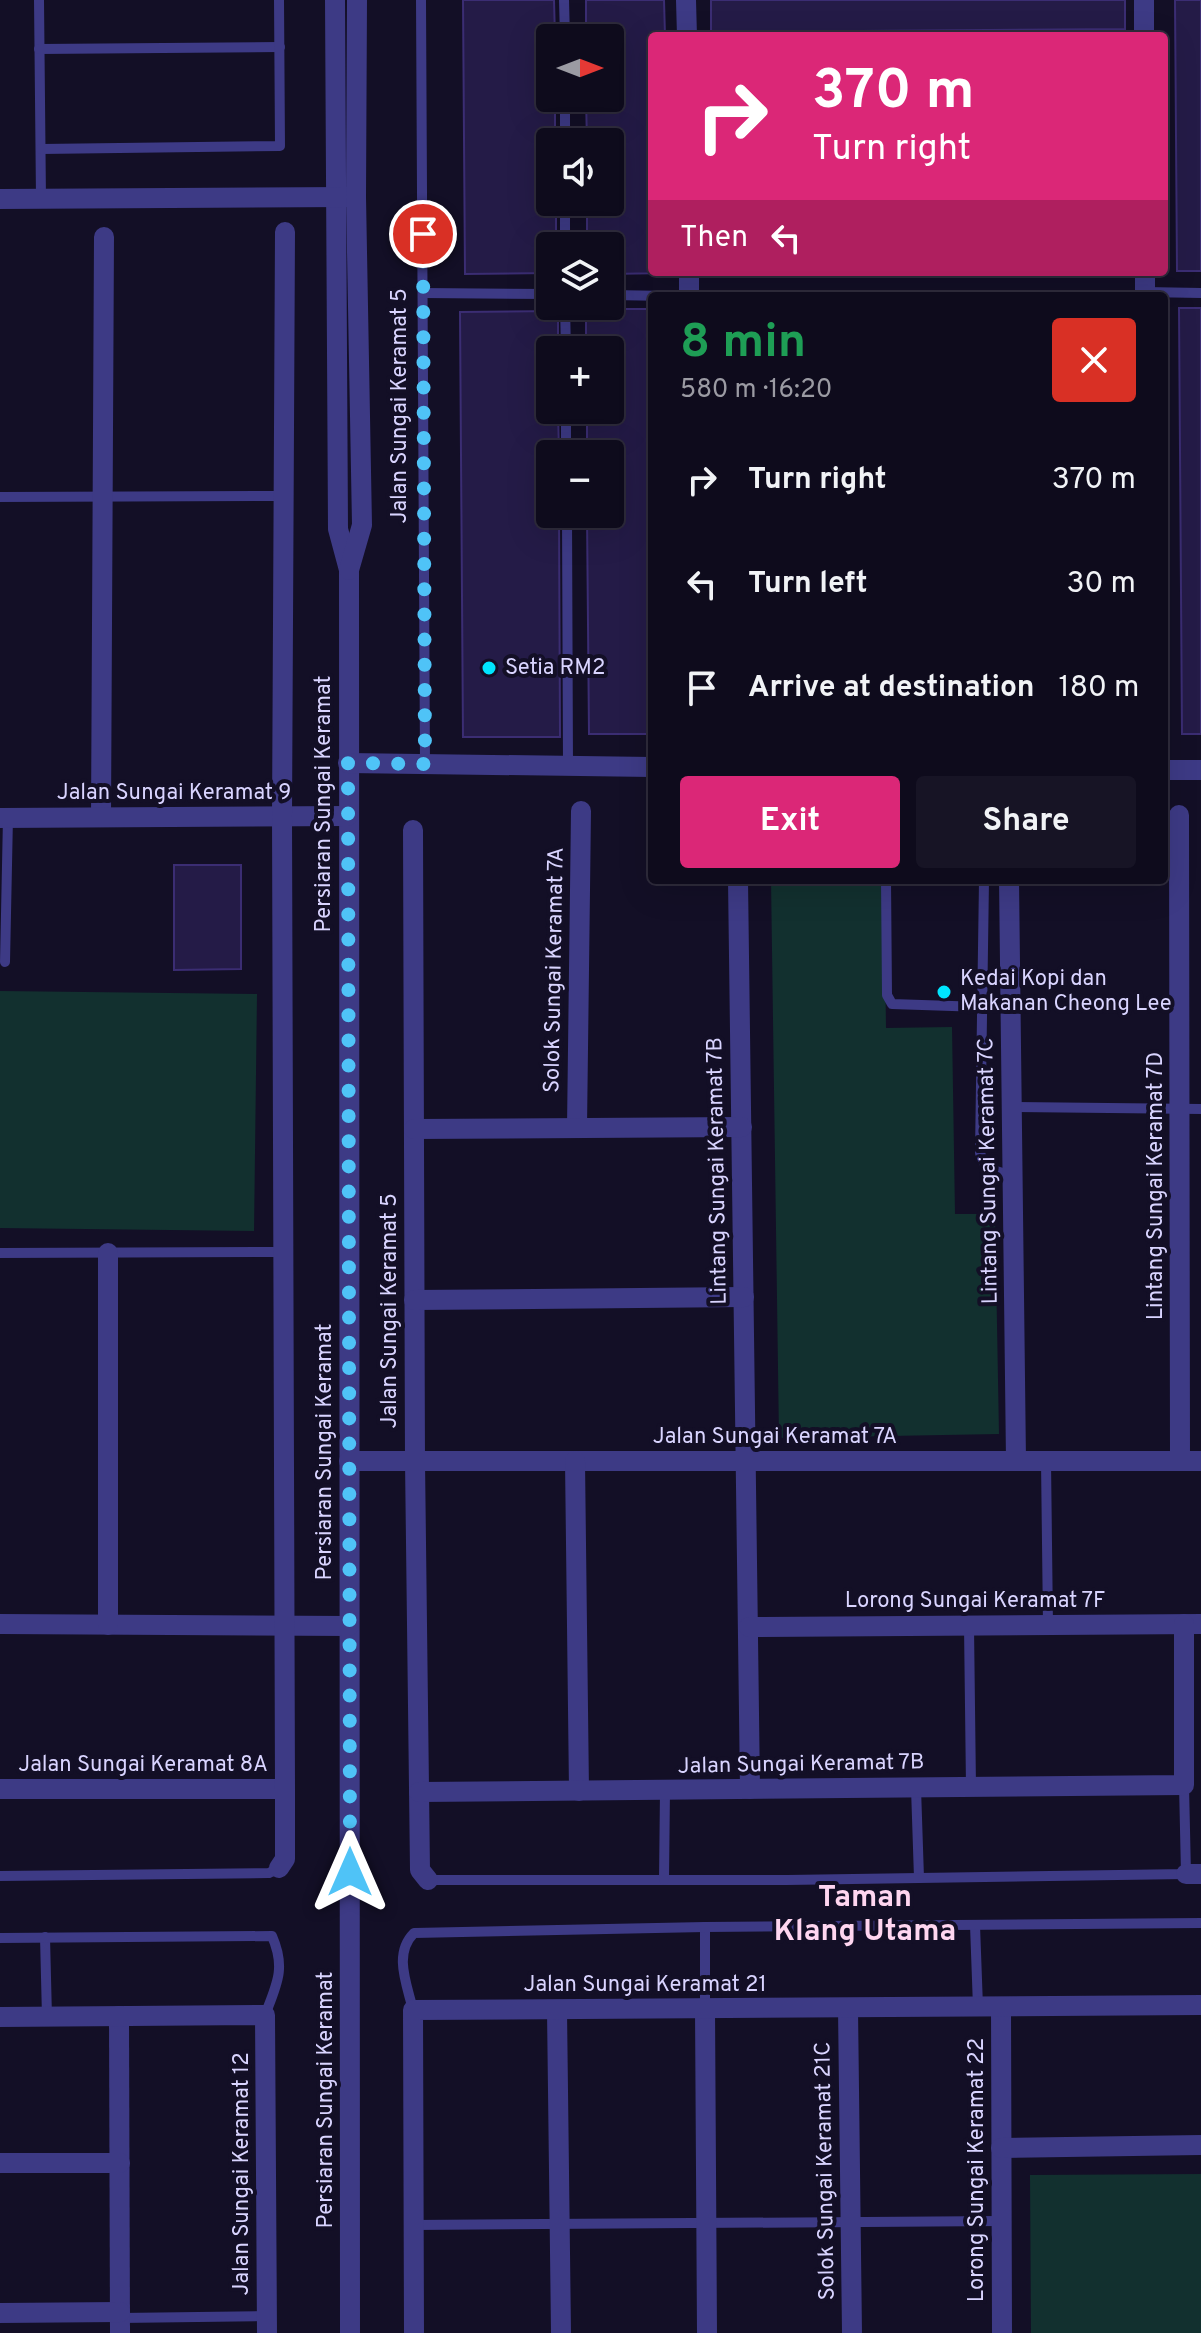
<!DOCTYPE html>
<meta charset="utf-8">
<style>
:root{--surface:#0e0b1c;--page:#171425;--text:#f1f3f6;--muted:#9b9ba3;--line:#2e2b3b;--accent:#db2777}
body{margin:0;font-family:Overpass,sans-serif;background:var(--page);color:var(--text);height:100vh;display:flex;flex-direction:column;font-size:30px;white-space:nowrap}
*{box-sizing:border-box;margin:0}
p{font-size:26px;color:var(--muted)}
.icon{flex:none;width:44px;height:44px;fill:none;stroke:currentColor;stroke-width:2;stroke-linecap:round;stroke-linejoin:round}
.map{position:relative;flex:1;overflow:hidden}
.sheet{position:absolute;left:648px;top:292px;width:520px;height:592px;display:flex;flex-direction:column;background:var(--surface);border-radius:8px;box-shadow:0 8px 32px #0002,0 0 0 2px var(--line)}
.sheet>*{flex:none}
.hud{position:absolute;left:648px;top:32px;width:520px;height:244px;border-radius:8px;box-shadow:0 8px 32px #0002,0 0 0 2px var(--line);background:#db2777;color:#fff;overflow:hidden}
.needle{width:52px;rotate:90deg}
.fabs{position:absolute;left:536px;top:24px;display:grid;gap:16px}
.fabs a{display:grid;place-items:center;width:88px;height:88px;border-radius:8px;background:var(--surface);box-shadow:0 8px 32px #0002,0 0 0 2px var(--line);font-size:40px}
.pin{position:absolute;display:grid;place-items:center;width:68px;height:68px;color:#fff;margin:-34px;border:4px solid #fff;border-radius:50%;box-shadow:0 2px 8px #0007}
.me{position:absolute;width:88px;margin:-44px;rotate:0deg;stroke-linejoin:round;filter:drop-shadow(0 0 6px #0008)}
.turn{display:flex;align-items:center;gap:28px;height:168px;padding:0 32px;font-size:36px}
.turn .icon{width:104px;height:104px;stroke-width:2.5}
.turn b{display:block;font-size:56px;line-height:68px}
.then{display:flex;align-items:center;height:76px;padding:0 32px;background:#0003;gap:16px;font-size:30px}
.round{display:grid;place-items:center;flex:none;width:84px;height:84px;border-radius:8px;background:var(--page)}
.summary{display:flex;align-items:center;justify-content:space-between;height:136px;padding:0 32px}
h1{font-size:48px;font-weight:700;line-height:60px;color:#1e9e55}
.button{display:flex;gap:16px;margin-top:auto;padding:16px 32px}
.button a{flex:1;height:92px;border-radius:8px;background:var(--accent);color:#fff;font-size:32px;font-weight:700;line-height:92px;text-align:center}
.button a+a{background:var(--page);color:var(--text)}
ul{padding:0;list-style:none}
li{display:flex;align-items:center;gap:24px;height:104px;padding:0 32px}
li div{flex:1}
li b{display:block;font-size:30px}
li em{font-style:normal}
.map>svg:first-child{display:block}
</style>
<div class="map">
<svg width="1201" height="2333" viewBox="0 0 1201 2333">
<rect width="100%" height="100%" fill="#130f26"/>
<!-- green -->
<g fill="#12302f">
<path d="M 771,880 L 884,880 L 886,1028 L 952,1027 L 955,1214 L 995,1214 L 999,1434 L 779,1438 Z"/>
<path d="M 0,991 L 257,994 L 254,1231 L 0,1228 Z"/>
<path d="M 1201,2174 L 1201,2333 L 1031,2333 L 1030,2175 Z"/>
</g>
<!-- building -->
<g fill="#241b47" stroke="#3b2d73" stroke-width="2">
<path d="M 463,0 L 554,0 L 555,38 L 550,38 L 550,98 L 555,98 L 555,142 L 550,142 L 550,202 L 556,202 L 556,246 L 550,246 L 550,273 L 465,274 Z"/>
<path d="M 586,0 L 664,0 L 665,36 L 652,36 L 652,272 L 666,273 L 610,274 L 610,246 L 587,246 L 587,202 L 610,202 L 610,142 L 587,142 L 586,98 L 610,98 L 610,38 L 586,38 Z"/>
<path d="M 711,0 L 1125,0 L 1125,29 L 711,32 Z"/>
<path d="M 1175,0 L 1201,0 L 1201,271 L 1177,271 Z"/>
<path d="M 722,272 L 1020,272 L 722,274 Z"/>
<path d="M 1179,308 L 1201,308 L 1201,734 L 1182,734 Z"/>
<path d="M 586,309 L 652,309 L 652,734 L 589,734 L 587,514 L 610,514 L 610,454 L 587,454 L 587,410 L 610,410 L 610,350 L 586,350 Z"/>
<path d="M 558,311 L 558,350 L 550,350 L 550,410 L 558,410 L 559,454 L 550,454 L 550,514 L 559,514 L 560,737 L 463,737 L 460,312 Z"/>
<path d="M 174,865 L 241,865 L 241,969 L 174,970 Z"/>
</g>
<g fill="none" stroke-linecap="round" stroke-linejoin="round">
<!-- service -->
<g stroke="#3d3a85" stroke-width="10">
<path d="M 39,0 L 41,199"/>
<path d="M 421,0 L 425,764"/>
<path d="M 564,0 L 565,38"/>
<path d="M 39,49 L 280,47"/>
<path d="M 565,98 L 565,142"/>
<path d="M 41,149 L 280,146 L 279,0"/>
<path d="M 565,202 L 565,246"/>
<path d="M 1145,292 L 1201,293"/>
<path d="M 423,293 L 550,294"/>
<path d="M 610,295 L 669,296"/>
<path d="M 565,306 L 566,350"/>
<path d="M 566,410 L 566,454"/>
<path d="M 0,497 L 284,496"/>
<path d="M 567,514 L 568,767"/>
<path d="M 886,880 L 887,995 L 892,1004 L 982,1007"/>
<path d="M 984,880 L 980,1153 L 986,1168 L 1013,1176"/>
<path d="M 5,962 L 8,817"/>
<path d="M 1012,1107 L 1201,1109"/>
<path d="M 0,1253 L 284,1252"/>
<path d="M 1046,1461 L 1048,1625"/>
<path d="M 969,1626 L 971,1787"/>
<path d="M 916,1788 L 919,1878"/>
<path d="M 0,1876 L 269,1873 L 279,1868"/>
<path d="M 428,1880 L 787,1880 L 1186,1874 L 1184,1785"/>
<path d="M 664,1880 L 665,1790"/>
<path d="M 975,1925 L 978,2007"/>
<path d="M 705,1927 L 705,2009"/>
<path d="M 45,1937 L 47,2017"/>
<path d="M 0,1938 L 272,1936 C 286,1968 277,1984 265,2015"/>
<path d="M 413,2010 C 407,1984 393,1954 414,1933 L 705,1927 L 1201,1923"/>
<path d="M 413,2225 L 1002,2221"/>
<path d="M 120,2318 L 267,2316"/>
</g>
<!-- minor -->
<g stroke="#3d3a85" stroke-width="20">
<path d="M 335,0 L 338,529 L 349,570 L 350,2333"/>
<path d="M 686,0 L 687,36"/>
<path d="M 1144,0 L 1144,36"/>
<path d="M 0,199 L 348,197"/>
<path d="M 689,272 L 689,296"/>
<path d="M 1145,272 L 1145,296"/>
<path d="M 349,570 L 362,525 L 356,197 L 357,0"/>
<path d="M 348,763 L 652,767"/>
<path d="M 1164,770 L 1201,770"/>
<path d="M 1179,815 L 1180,1461"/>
<path d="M 101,817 L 104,237"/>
<path d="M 0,818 L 348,816"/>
<path d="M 413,830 L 415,1461 L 420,1870 L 428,1880"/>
<path d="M 738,880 L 750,1789"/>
<path d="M 1009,880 L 1016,1461"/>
<path d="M 577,1128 L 581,811"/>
<path d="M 414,1129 L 742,1127"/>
<path d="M 414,1300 L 744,1297"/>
<path d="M 349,1461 L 1201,1461"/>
<path d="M 575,1461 L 579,1791"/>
<path d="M 0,1624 L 349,1626"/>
<path d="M 108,1625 L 108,1253"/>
<path d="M 749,1627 L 1201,1624"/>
<path d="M 0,1789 L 285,1789"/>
<path d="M 419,1792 L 1184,1785 L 1184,1624"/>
<path d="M 279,1868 L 285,1859 L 285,1789 L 282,817 L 285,232"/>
<path d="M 1186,1874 L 1201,1874"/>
<path d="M 1001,2007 L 1002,2333"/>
<path d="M 848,2008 L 852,2333"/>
<path d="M 705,2009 L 707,2333"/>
<path d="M 557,2010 L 561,2333"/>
<path d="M 119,2016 L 120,2333"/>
<path d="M 0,2017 L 265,2015 L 267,2333"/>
<path d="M 1001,2148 L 1201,2145"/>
<path d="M 0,2163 L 120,2163"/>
<path d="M 0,2313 L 120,2312"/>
<path d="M 414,2333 L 413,2010 L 1201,2005"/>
</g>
</g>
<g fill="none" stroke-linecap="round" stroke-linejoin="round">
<!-- route -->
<path stroke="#4fc3f7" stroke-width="14" stroke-dasharray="0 25.2" d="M 350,1872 L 348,763 L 425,764 L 423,234"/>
</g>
<!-- markers -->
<g fill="#00e5ff" stroke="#130f26" stroke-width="3">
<circle cx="489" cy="668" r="8"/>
<circle cx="944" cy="992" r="8"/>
</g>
<g text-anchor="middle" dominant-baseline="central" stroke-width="8" stroke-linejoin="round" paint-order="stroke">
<!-- street labels -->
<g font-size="22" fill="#d9d4ff" stroke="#130f26">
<text transform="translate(400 406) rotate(-90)">Jalan Sungai Keramat 5</text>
<text x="174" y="793">Jalan Sungai Keramat 9</text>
<text transform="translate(324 804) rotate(-90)">Persiaran Sungai Keramat</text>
<text transform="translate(555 970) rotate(-89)">Solok Sungai Keramat 7A</text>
<text transform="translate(718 1171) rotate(-91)">Lintang Sungai Keramat 7B</text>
<text transform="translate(989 1171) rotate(-91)">Lintang Sungai Keramat 7C</text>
<text transform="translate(1156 1186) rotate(-90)">Lintang Sungai Keramat 7D</text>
<text transform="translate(390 1311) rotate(-90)">Jalan Sungai Keramat 5</text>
<text x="775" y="1437">Jalan Sungai Keramat 7A</text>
<text transform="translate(325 1452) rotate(-90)">Persiaran Sungai Keramat</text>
<text x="975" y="1601">Lorong Sungai Keramat 7F</text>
<text x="143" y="1765">Jalan Sungai Keramat 8A</text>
<text transform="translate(801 1765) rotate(-1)">Jalan Sungai Keramat 7B</text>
<text x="645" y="1985">Jalan Sungai Keramat 21</text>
<text transform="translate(326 2100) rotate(-90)">Persiaran Sungai Keramat</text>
<text transform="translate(977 2170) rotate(-90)">Lorong Sungai Keramat 22</text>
<text transform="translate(826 2171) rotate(-91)">Solok Sungai Keramat 21C</text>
<text transform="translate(242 2174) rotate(-90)">Jalan Sungai Keramat 12</text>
</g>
<!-- poi labels -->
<g font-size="22" fill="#d9d4ff" stroke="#130f26" text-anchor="start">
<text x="505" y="668">Setia RM2</text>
<text x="960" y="979">Kedai Kopi dan<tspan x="960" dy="25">Makanan Cheong Lee</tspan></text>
</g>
<!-- district labels -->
<g font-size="30" font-weight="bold" fill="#ffd6f0" stroke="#130f26">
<text x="865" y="1898">Taman<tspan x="865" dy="34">Klang Utama</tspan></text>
</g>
</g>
</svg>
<div class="fabs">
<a><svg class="needle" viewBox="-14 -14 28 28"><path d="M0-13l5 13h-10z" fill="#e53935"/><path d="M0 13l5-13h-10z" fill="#9b9ba3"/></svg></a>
<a><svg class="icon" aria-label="sound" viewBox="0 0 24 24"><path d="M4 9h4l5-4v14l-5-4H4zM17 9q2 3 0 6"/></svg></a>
<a><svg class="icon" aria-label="layers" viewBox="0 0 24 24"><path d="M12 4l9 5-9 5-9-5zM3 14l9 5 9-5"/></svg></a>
<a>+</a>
<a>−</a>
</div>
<div class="pin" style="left:423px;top:234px;background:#d93025"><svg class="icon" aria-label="arrive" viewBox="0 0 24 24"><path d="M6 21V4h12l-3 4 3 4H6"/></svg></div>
<svg class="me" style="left:350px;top:1872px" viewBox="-20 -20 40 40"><path d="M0-17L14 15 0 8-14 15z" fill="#4fc3f7" stroke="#fff" stroke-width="4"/></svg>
<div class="hud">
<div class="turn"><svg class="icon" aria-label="right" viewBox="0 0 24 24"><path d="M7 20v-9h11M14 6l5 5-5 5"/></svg><div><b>370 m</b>Turn right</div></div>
<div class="then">Then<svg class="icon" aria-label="left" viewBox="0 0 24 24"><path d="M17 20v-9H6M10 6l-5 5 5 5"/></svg></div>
</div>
<section class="sheet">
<div class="summary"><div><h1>8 min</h1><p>580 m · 16:20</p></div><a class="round" style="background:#d93025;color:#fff"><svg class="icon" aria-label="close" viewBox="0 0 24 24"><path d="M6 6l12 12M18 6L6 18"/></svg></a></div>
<ul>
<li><svg class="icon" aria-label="right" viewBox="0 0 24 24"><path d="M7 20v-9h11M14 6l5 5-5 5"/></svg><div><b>Turn right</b></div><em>370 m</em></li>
<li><svg class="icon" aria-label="left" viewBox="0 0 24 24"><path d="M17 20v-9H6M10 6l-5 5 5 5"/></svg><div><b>Turn left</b></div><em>30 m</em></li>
<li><svg class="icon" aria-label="arrive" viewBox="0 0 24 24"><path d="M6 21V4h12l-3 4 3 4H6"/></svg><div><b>Arrive at destination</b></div><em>180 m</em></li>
</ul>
<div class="button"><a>Exit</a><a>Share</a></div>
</section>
</div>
